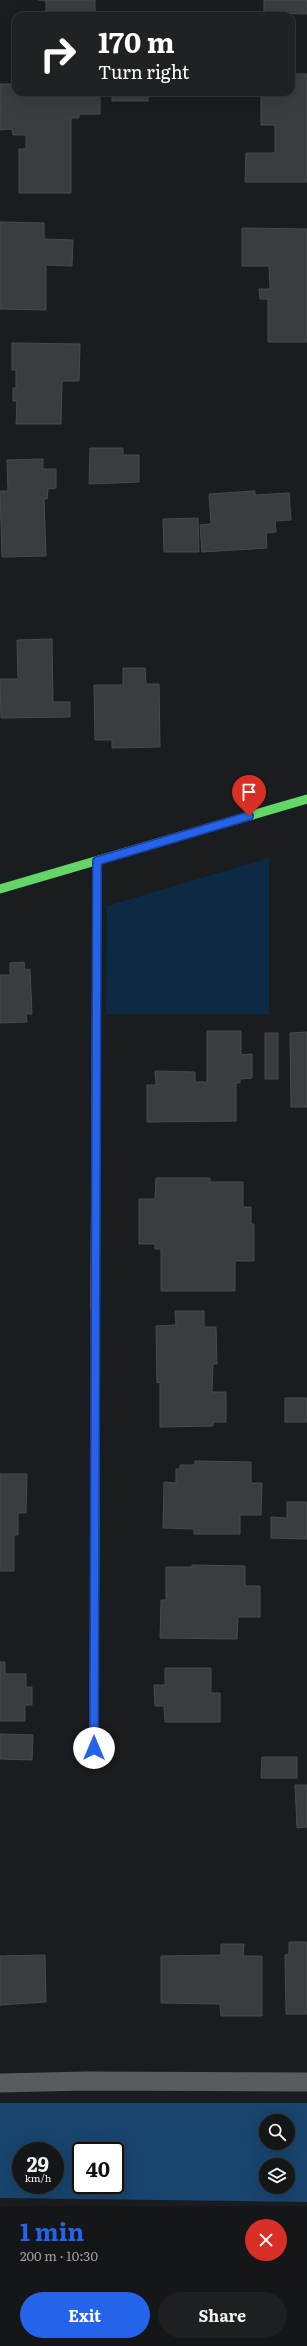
<!DOCTYPE html>
<meta charset="utf-8">
<style>
:root{--surface:#141618;--page:#1d1f21;--text:#f1f3f6;--muted:#9d9fa2;--line:#333537;--accent:#2563eb}
body{margin:0;font-family:Literata,serif;background:var(--page);color:var(--text);height:100vh;display:flex;flex-direction:column;font-size:15px;white-space:nowrap}
*{box-sizing:border-box;margin:0}
p{font-size:13px;color:var(--muted)}
.icon{flex:none;width:22px;height:22px;fill:none;stroke:currentColor;stroke-width:2;stroke-linecap:round;stroke-linejoin:round}
.map{position:relative;height:2206px;overflow:hidden}
.side{display:flex;flex-direction:column;background:var(--surface);flex:1}
.side>*{flex:none}
.top-card{position:absolute;left:12px;top:12px;width:283px;height:84px;border-radius:12px;box-shadow:0 4px 16px #0002,0 0 0 1px var(--line);background:#202124;color:#fff;overflow:hidden}
.buttons{position:absolute;left:259px;top:2114px;display:grid;gap:8px}
.buttons a{display:grid;place-items:center;width:36px;height:36px;border-radius:50%;background:var(--surface);box-shadow:0 4px 16px #0002,0 0 0 1px var(--line);font-size:20px}
.speed{position:absolute;left:12px;top:2142px;display:flex;gap:8px;font-size:20px;font-weight:700;text-align:center}
.speed>*{display:grid;place-content:center;width:52px;height:52px;border-radius:50%;background:var(--surface);box-shadow:0 4px 16px #0002,0 0 0 1px var(--line);line-height:1}
.speed small{font-size:10px;font-weight:400}
.speed .limit{border:2px solid #111;border-radius:6px;background:#fff;color:#111}
.pin{position:absolute;display:grid;place-items:center;width:34px;height:34px;color:#fff;margin:-41px -17px;border-radius:50% 50% 50% 0;rotate:-45deg;box-shadow:0 0 4px #0007}
.pin .icon{rotate:45deg}
.me{position:absolute;width:44px;margin:-22px;rotate:0deg;stroke-linejoin:round;filter:drop-shadow(0 0 3px #0008)}
.turn{display:flex;align-items:center;gap:14px;height:84px;padding:0 20px;font-size:18px}
.turn .icon{width:52px;height:52px;stroke-width:2.5}
.turn b{display:block;font-size:28px;line-height:34px}
.round{display:grid;place-items:center;flex:none;width:42px;height:42px;border-radius:21px;background:var(--page)}
.summary{display:flex;align-items:center;justify-content:space-between;height:68px;padding:0 20px}
h1{font-size:24px;font-weight:700;line-height:30px;color:var(--accent)}
.cta{display:flex;gap:8px;margin-top:auto;padding:8px 20px}
.cta a{flex:1;height:46px;border-radius:24px;background:var(--accent);color:#fff;font-size:16px;font-weight:700;line-height:46px;text-align:center}
.cta a+a{background:var(--page);color:var(--text)}
.map>svg:first-child{display:block}
</style>
<div class="map">
<svg width="307" height="2206" viewBox="0 0 307 2206">
<rect width="100%" height="100%" fill="#1a1d20"/>
<!-- green -->
<path fill="#0d2a44" d="M 269,858 L 269,1014 L 106,1014 L 107,906 Z"/>
<!-- forest -->
<path fill="#18446d" fill-rule="evenodd" d="M 0,2103 L 307,2103 L 307,2202 L 0,2198 ZM 266,2121 L 288,2121 L 288,2143 L 266,2143 ZM 21,2151 L 55,2151 L 55,2185 L 21,2185 ZM 81,2151 L 115,2151 L 115,2185 L 81,2185 ZM 266,2165 L 288,2165 L 288,2187 L 266,2187 Z"/>
<!-- building -->
<g fill="#3a3c3f" stroke="#484b4d">
<path d="M 38,0 L 95,0 L 95,16 L 46,16 L 46,0 Z"/>
<path d="M 264,0 L 307,0 L 307,14 L 264,13 Z"/>
<path d="M 291,74 L 307,74 L 307,182 L 245,182 L 246,153 L 275,153 L 275,125 L 261,125 L 261,92 L 291,92 Z"/>
<path d="M 0,84 L 16,84 L 16,92 L 100,92 L 100,114 L 79,114 L 79,118 L 71,118 L 71,193 L 19,193 L 19,149 L 26,149 L 26,135 L 13,135 L 12,129 L 0,130 Z"/>
<rect x="112" y="92" width="36" height="9"/>
<path d="M 0,222 L 44,223 L 44,239 L 73,240 L 72,266 L 46,265 L 46,310 L 0,309 Z"/>
<path d="M 242,228 L 307,229 L 307,342 L 268,342 L 268,299 L 260,299 L 259,289 L 270,289 L 269,266 L 242,266 Z"/>
<path d="M 12,343 L 80,344 L 79,381 L 62,381 L 61,424 L 16,424 L 17,401 L 13,401 L 13,388 L 16,388 L 16,370 L 12,370 Z"/>
<path d="M 90,448 L 123,448 L 123,455 L 139,455 L 139,482 L 89,484 Z"/>
<path d="M 43,459 L 43,469 L 56,469 L 56,488 L 48,489 L 47,499 L 44,499 L 46,556 L 2,557 L 0,491 L 8,491 L 7,460 Z"/>
<path d="M 255,491 L 255,495 L 289,493 L 291,520 L 275,521 L 276,532 L 266,533 L 267,548 L 202,552 L 200,525 L 211,524 L 209,494 Z"/>
<path d="M 198,518 L 199,552 L 164,552 L 163,519 Z"/>
<path d="M 52,639 L 53,702 L 70,702 L 70,717 L 1,718 L 0,679 L 18,679 L 17,640 Z"/>
<path d="M 123,668 L 145,668 L 146,684 L 159,684 L 160,747 L 112,748 L 112,740 L 95,740 L 94,685 L 123,685 Z"/>
<path d="M 24,962 L 25,970 L 30,969 L 32,1014 L 26,1014 L 27,1022 L 0,1023 L 0,975 L 10,975 L 10,963 Z"/>
<path d="M 207,1031 L 241,1031 L 241,1055 L 252,1054 L 252,1078 L 240,1079 L 240,1083 L 236,1083 L 236,1121 L 147,1122 L 147,1085 L 156,1085 L 155,1071 L 195,1072 L 195,1082 L 207,1082 Z"/>
<path d="M 307,1032 L 307,1107 L 291,1107 L 290,1033 Z"/>
<rect x="265" y="1033" width="13" height="46"/>
<path d="M 156,1178 L 210,1178 L 210,1182 L 243,1182 L 243,1207 L 251,1207 L 251,1224 L 254,1224 L 254,1261 L 235,1261 L 235,1291 L 161,1291 L 161,1249 L 155,1249 L 155,1244 L 139,1244 L 139,1199 L 155,1199 Z"/>
<path d="M 175,1311 L 204,1311 L 204,1327 L 216,1327 L 217,1364 L 213,1364 L 212,1392 L 226,1392 L 226,1422 L 213,1422 L 213,1426 L 160,1427 L 160,1382 L 157,1383 L 156,1326 L 176,1325 Z"/>
<rect x="285" y="1398" width="22" height="24"/>
<path d="M 195,1461 L 251,1462 L 251,1483 L 262,1483 L 261,1515 L 240,1515 L 240,1534 L 194,1534 L 194,1529 L 163,1528 L 164,1482 L 176,1483 L 176,1469 L 180,1469 L 180,1465 L 195,1465 Z"/>
<path d="M 0,1474 L 27,1474 L 26,1513 L 18,1513 L 18,1535 L 14,1535 L 14,1571 L 0,1571 Z"/>
<path d="M 287,1502 L 307,1502 L 307,1539 L 271,1538 L 271,1517 L 287,1518 Z"/>
<path d="M 192,1565 L 245,1566 L 245,1586 L 260,1586 L 260,1617 L 238,1617 L 237,1639 L 160,1638 L 161,1600 L 166,1600 L 166,1567 L 192,1567 Z"/>
<path d="M 0,1662 L 5,1662 L 5,1674 L 26,1674 L 26,1687 L 32,1687 L 32,1705 L 25,1705 L 25,1721 L 0,1721 Z"/>
<path d="M 165,1668 L 211,1668 L 211,1693 L 220,1693 L 220,1722 L 165,1722 L 164,1706 L 155,1706 L 154,1685 L 165,1685 Z"/>
<path d="M 0,1734 L 33,1735 L 32,1760 L 0,1759 Z"/>
<path d="M 262,1757 L 297,1757 L 297,1778 L 261,1778 Z"/>
<path d="M 295,1785 L 307,1785 L 307,1827 L 297,1828 Z"/>
<path d="M 289,1942 L 307,1942 L 307,2014 L 286,2014 L 285,1955 L 289,1954 Z"/>
<path d="M 221,1944 L 244,1944 L 243,1956 L 262,1956 L 262,2016 L 221,2016 L 220,2004 L 161,2003 L 161,1956 L 221,1955 Z"/>
<path d="M 45,1955 L 46,2002 L 0,2005 L 0,1956 Z"/>
</g>
<g fill="none" stroke-linecap="round" stroke-linejoin="round">
<!-- lane -->
<path stroke="#5a5b5c" stroke-width="19" d="M 0,2083 L 87,2081 L 307,2082"/>
<!-- fast -->
<g stroke="#63d668" stroke-width="9">
<path d="M 0,889 L 307,799"/>
<path d="M 96,1098 L 97,861"/>
<path d="M 94,1748 L 95,1475"/>
</g>
<!-- slow -->
<path stroke="#ff974d" stroke-width="9" d="M 95,1309 L 96,1098"/>
<!-- jam -->
<path stroke="#b3261e" stroke-width="9" d="M 95,1475 L 95,1309"/>
</g>
<g fill="none" stroke-linecap="round" stroke-linejoin="round">
<!-- route casing -->
<g stroke="#184099" stroke-width="10">
<path id="route" d="M 94,1748 L 97,861 L 249,816"/>
</g>
<!-- route -->
<use href="#route" stroke="#2563eb" stroke-width="7"/>
</g>
</svg>
<div class="buttons">
<a><svg class="icon" aria-label="search" viewBox="0 0 24 24"><circle cx="10" cy="10" r="6"/><path d="M15 15l6 6"/></svg></a>
<a><svg class="icon" aria-label="layers" viewBox="0 0 24 24"><path d="M12 4l9 5-9 5-9-5zM3 14l9 5 9-5"/></svg></a>
</div>
<div class="speed"><div>29<small>km/h</small></div><div class="limit">40</div></div>
<div class="pin" style="left:249px;top:816px;background:#d93025"><svg class="icon" aria-label="arrive" viewBox="0 0 24 24"><path d="M6 21V4h12l-3 4 3 4H6"/></svg></div>
<svg class="me" style="left:94px;top:1748px" viewBox="-20 -20 40 40"><circle r="19" fill="#fff"/><path d="M0-13L10 11 0 6-10 11z" fill="#2563eb"/></svg>
<div class="top-card">
<div class="turn"><svg class="icon" aria-label="right" viewBox="0 0 24 24"><path d="M7 20v-9h11M14 6l5 5-5 5"/></svg><div><b>170 m</b>Turn right</div></div>
</div>
</div>
<section class="side">
<div class="summary"><div><h1>1 min</h1><p>200 m · 10:30</p></div><a class="round" style="background:#d93025;color:#fff"><svg class="icon" aria-label="close" viewBox="0 0 24 24"><path d="M6 6l12 12M18 6L6 18"/></svg></a></div>
<div class="cta"><a>Exit</a><a>Share</a></div>
</section>
